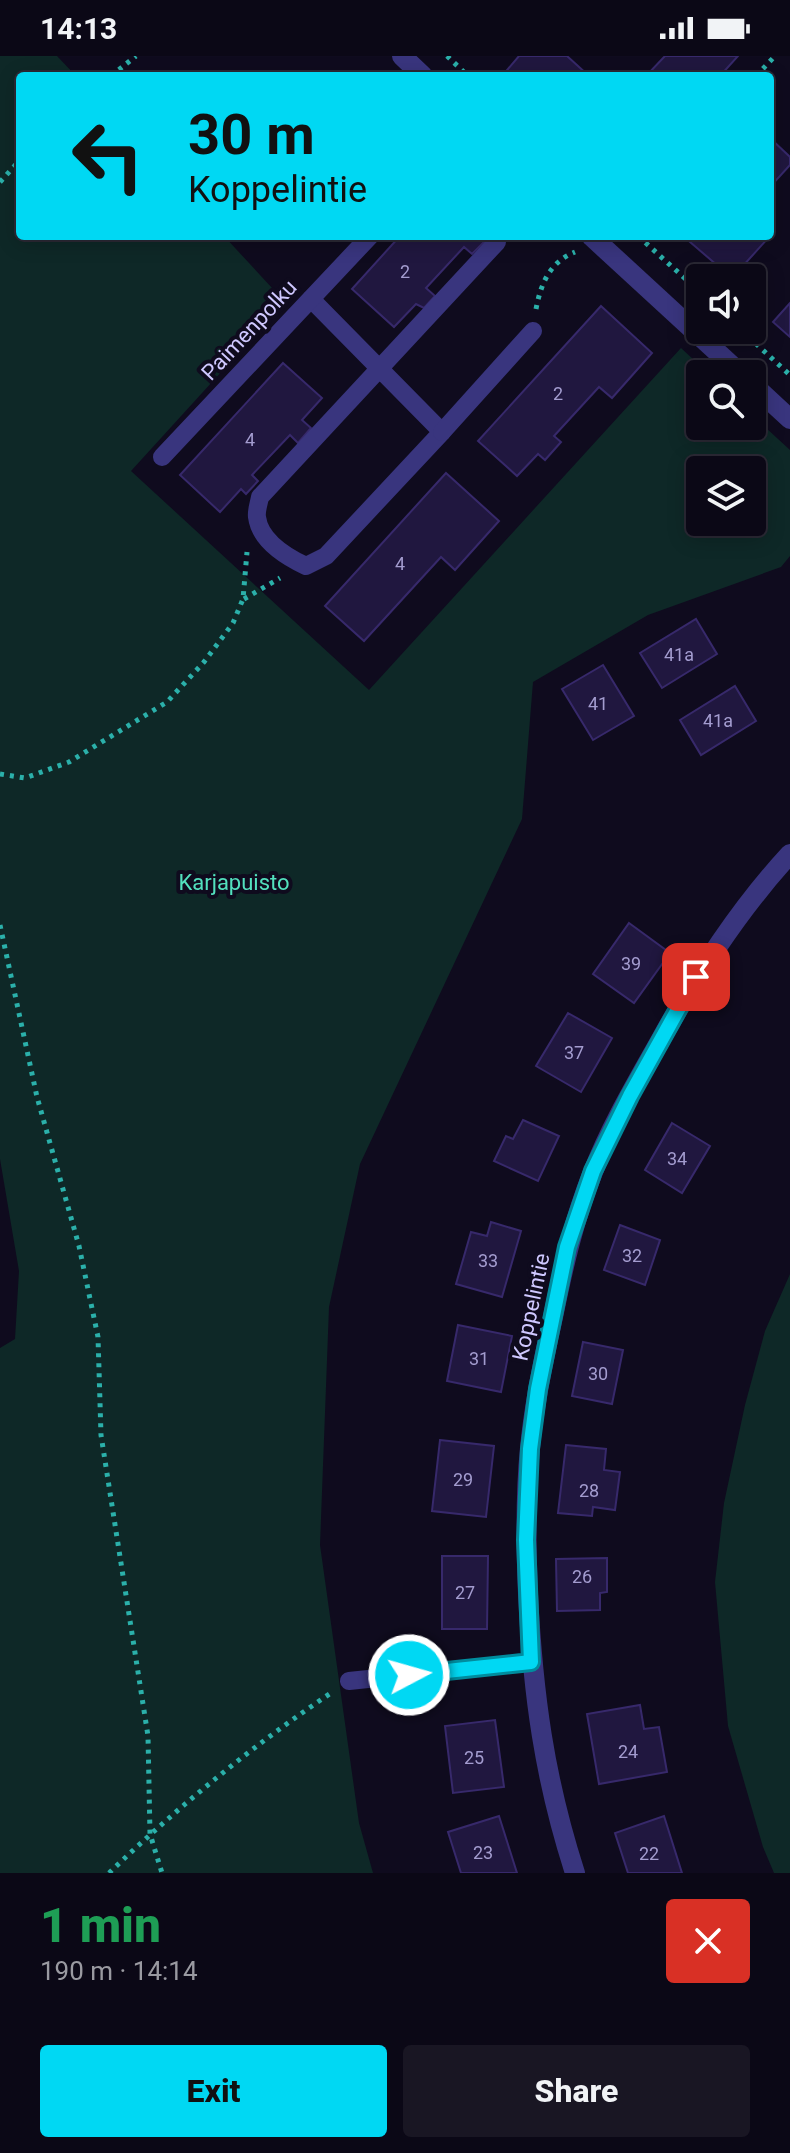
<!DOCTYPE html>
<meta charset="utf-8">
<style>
:root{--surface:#0b0816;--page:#191623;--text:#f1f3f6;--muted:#9a9aa1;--line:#2b2935;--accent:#00d8f3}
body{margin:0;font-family:Roboto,sans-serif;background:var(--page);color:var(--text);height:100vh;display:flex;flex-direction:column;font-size:30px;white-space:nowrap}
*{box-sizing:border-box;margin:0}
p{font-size:26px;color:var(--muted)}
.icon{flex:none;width:44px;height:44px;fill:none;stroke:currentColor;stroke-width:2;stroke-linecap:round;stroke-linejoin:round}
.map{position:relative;height:1817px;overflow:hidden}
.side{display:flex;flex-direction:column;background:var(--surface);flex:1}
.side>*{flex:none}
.hud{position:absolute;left:16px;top:16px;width:758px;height:168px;border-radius:8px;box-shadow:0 4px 20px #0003,0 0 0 2px var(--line);background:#00d8f3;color:#111;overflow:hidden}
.buttons{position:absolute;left:686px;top:208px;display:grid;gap:16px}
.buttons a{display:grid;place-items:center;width:80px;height:80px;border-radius:8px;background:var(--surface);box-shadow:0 4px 20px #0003,0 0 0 2px var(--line);font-size:40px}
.pin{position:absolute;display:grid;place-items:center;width:68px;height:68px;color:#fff;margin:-34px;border-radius:16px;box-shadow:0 4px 12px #0006}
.me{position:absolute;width:88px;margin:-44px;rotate:84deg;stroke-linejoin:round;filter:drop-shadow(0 0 6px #0008)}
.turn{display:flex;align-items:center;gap:28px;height:168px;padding:0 40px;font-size:36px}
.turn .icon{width:104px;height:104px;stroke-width:2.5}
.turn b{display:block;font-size:56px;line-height:68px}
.round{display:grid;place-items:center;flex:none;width:84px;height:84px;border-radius:8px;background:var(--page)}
.overview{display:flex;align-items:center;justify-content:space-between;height:136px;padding:0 40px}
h1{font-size:48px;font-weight:800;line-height:60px;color:#1e9e55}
.primary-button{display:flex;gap:16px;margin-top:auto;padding:16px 40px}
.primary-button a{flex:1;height:92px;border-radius:8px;background:var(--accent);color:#111;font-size:32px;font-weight:800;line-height:92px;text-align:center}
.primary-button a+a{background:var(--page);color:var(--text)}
.status{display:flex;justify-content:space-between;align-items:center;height:56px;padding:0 40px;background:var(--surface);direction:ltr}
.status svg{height:22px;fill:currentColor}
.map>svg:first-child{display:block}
</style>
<div class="status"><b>14:13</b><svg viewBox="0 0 49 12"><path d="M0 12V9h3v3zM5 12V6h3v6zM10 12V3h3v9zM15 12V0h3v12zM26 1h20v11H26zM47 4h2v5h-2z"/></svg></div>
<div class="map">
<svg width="790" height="1817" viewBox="0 0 790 1817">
<rect width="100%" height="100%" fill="#0f0b1e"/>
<!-- green -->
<g fill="#0e2827" fill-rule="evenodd">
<path d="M 0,0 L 57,0 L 76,20 L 20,20 L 20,180 L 224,180 L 285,246 L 131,415 L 369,634 L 681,292 L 709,318 L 700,318 L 700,370 L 752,370 L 752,359 L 790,394 L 790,500 L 781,511 L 648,559 L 533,626 L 522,763 L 360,1108 L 329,1251 L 320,1489 L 359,1767 L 373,1817 L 0,1817 L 0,1292 L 15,1283 L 19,1215 L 0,1103 ZM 700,414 L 752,414 L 752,466 L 700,466 Z"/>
<path d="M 790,1218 L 790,1817 L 774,1817 L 763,1791 L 728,1670 L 715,1526 L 724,1447 L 745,1349 L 765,1275 Z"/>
</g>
<!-- building -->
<g fill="#20173f" stroke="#37296b" stroke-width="2">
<path d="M 519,0 L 567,0 L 589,20 L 502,20 Z"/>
<path d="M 665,0 L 738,0 L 720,20 L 646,20 Z"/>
<path d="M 770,82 L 790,101 L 790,109 L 770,131 Z"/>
<path d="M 400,180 L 480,180 L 485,185 L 472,198 L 464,191 L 426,232 L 435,240 L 424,252 L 416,248 L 394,271 L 352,233 Z"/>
<path d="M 683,180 L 770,180 L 732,222 Z"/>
<path d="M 790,247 L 790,281 L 773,266 Z"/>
<path d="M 601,250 L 652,297 L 612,342 L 599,331 L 554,380 L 561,386 L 545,404 L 538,398 L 517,420 L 478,385 Z"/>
<path d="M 283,307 L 322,342 L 302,364 L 311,372 L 298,387 L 290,379 L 252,419 L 258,425 L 246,438 L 241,433 L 220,456 L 180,419 Z"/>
<path d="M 446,417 L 499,465 L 455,514 L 441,501 L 364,585 L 325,550 Z"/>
<path d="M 696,563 L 717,598 L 662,632 L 640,597 Z"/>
<path d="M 603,609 L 634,660 L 593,684 L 562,633 Z"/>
<path d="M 735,630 L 756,665 L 701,699 L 680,664 Z"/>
<path d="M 629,867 L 670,897 L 634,947 L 593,918 Z"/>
<path d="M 568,957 L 612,982 L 581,1036 L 536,1010 Z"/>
<path d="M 523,1064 L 559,1080 L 538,1125 L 494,1105 L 506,1080 L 513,1083 Z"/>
<path d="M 672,1067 L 710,1090 L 682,1137 L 645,1114 Z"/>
<path d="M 491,1166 L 521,1175 L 502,1241 L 456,1228 L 471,1176 L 487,1180 Z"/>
<path d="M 620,1169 L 660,1184 L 645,1229 L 604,1214 Z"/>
<path d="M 458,1269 L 512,1280 L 501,1336 L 447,1325 Z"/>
<path d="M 583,1286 L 623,1294 L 612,1348 L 572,1340 Z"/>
<path d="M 440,1384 L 494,1390 L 486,1461 L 432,1455 Z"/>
<path d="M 566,1389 L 606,1393 L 604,1414 L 620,1416 L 615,1454 L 593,1451 L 592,1460 L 558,1457 Z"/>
<path d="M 442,1500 L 488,1500 L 487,1573 L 442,1573 Z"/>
<path d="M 607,1502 L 607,1536 L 600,1537 L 600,1554 L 557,1555 L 556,1503 Z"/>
<path d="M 640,1649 L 644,1673 L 659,1671 L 667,1716 L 599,1728 L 587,1658 Z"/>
<path d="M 495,1664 L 504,1731 L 453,1737 L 445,1670 Z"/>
<path d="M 499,1760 L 517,1817 L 461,1817 L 448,1776 Z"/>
<path d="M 664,1760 L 682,1817 L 628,1817 L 615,1777 Z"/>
</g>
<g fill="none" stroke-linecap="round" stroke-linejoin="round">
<!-- path -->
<g stroke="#2bb0aa" stroke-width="5" stroke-dasharray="4 6" stroke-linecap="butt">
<path d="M 447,0 L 468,20"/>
<path d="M 111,20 L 136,0"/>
<path d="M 756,20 L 775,0"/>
<path d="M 0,126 L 20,104"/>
<path d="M 638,180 L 700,236"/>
<path d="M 536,253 C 541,227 550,206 575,196"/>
<path d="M 741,274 L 790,319"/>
<path d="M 244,543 L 280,522"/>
<path d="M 0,718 L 25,722 L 69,706 L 167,646 L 204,606 L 233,567 L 243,543 L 247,496"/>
<path d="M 0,869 L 37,1041 L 79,1190 L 98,1281 L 101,1379 L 148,1680 L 150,1778 L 162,1817"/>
<path d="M 109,1817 C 178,1751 252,1690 331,1637"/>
</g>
<!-- lane -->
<g stroke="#39357e" stroke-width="18">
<path d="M 311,243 L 442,376 L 326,500 L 306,510 C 287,501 260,485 257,461 C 256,455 259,447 260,441 L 497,186"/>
<path d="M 442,376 L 533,275"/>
<path d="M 162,401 L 370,180"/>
<path d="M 349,1625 L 531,1606"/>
</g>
<!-- street -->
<g stroke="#39357e" stroke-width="20">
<path d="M 402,0 L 423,20"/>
<path d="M 591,180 L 741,318"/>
<path d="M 752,328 L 790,363"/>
<path d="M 575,1817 C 544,1721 533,1638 528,1538 C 526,1490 525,1441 530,1392 C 534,1348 543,1305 553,1261 C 563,1212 574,1163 593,1116 C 612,1067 640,1021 665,976 C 701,912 740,852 790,798"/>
</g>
</g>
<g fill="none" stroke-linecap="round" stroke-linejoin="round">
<!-- route casing -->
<g stroke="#008c9e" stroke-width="20">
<path id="route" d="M 409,1619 L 531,1606 L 526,1484 L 530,1393 L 538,1333 L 567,1191 L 593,1115 L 630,1040 L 696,921"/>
</g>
<!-- route -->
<use href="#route" stroke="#00d8f3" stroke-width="14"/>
</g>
<g text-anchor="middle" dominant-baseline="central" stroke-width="8" stroke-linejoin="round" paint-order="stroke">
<!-- number labels -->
<g font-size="18" fill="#a39ccf">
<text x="405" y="215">2</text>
<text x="558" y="337">2</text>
<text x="250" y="383">4</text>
<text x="400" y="507">4</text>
<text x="679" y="598">41a</text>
<text x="598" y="647">41</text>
<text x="718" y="664">41a</text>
<text x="631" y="907">39</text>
<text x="574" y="996">37</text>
<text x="677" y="1102">34</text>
<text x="632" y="1199">32</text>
<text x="488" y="1204">33</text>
<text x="479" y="1302">31</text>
<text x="598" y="1317">30</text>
<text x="463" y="1423">29</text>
<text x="589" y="1434">28</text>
<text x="582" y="1520">26</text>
<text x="465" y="1536">27</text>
<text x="628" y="1695">24</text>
<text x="474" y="1701">25</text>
<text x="483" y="1796">23</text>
<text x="649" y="1797">22</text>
</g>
<!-- street labels -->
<g font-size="22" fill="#cfc8ff" stroke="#0f0b1e">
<text transform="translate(249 274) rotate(-47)">Paimenpolku</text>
<text transform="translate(531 1251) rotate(-78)">Koppelintie</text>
</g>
<!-- park labels -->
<g font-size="22" fill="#53e0be" stroke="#0f0b1e">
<text x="234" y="826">Karjapuisto</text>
</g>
</g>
</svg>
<div class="buttons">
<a><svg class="icon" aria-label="sound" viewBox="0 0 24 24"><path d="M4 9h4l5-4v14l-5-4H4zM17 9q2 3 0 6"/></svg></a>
<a><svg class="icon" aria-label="search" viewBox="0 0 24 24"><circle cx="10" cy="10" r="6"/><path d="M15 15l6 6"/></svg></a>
<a><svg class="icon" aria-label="layers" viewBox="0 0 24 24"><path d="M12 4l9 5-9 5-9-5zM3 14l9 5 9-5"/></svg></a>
</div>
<div class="pin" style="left:696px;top:921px;background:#d93025"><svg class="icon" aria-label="arrive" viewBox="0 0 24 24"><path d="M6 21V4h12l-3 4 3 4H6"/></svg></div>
<svg class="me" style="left:409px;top:1619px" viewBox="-20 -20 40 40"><circle r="17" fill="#00d8f3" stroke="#fff" stroke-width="3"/><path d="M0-11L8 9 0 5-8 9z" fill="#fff"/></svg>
<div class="hud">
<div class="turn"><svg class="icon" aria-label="left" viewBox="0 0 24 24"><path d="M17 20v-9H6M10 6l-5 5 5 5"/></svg><div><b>30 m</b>Koppelintie</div></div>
</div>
</div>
<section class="side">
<div class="overview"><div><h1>1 min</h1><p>190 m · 14:14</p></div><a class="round" style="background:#d93025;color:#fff"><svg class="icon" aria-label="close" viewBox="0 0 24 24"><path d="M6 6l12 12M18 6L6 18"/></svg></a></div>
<div class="primary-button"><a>Exit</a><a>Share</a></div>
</section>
